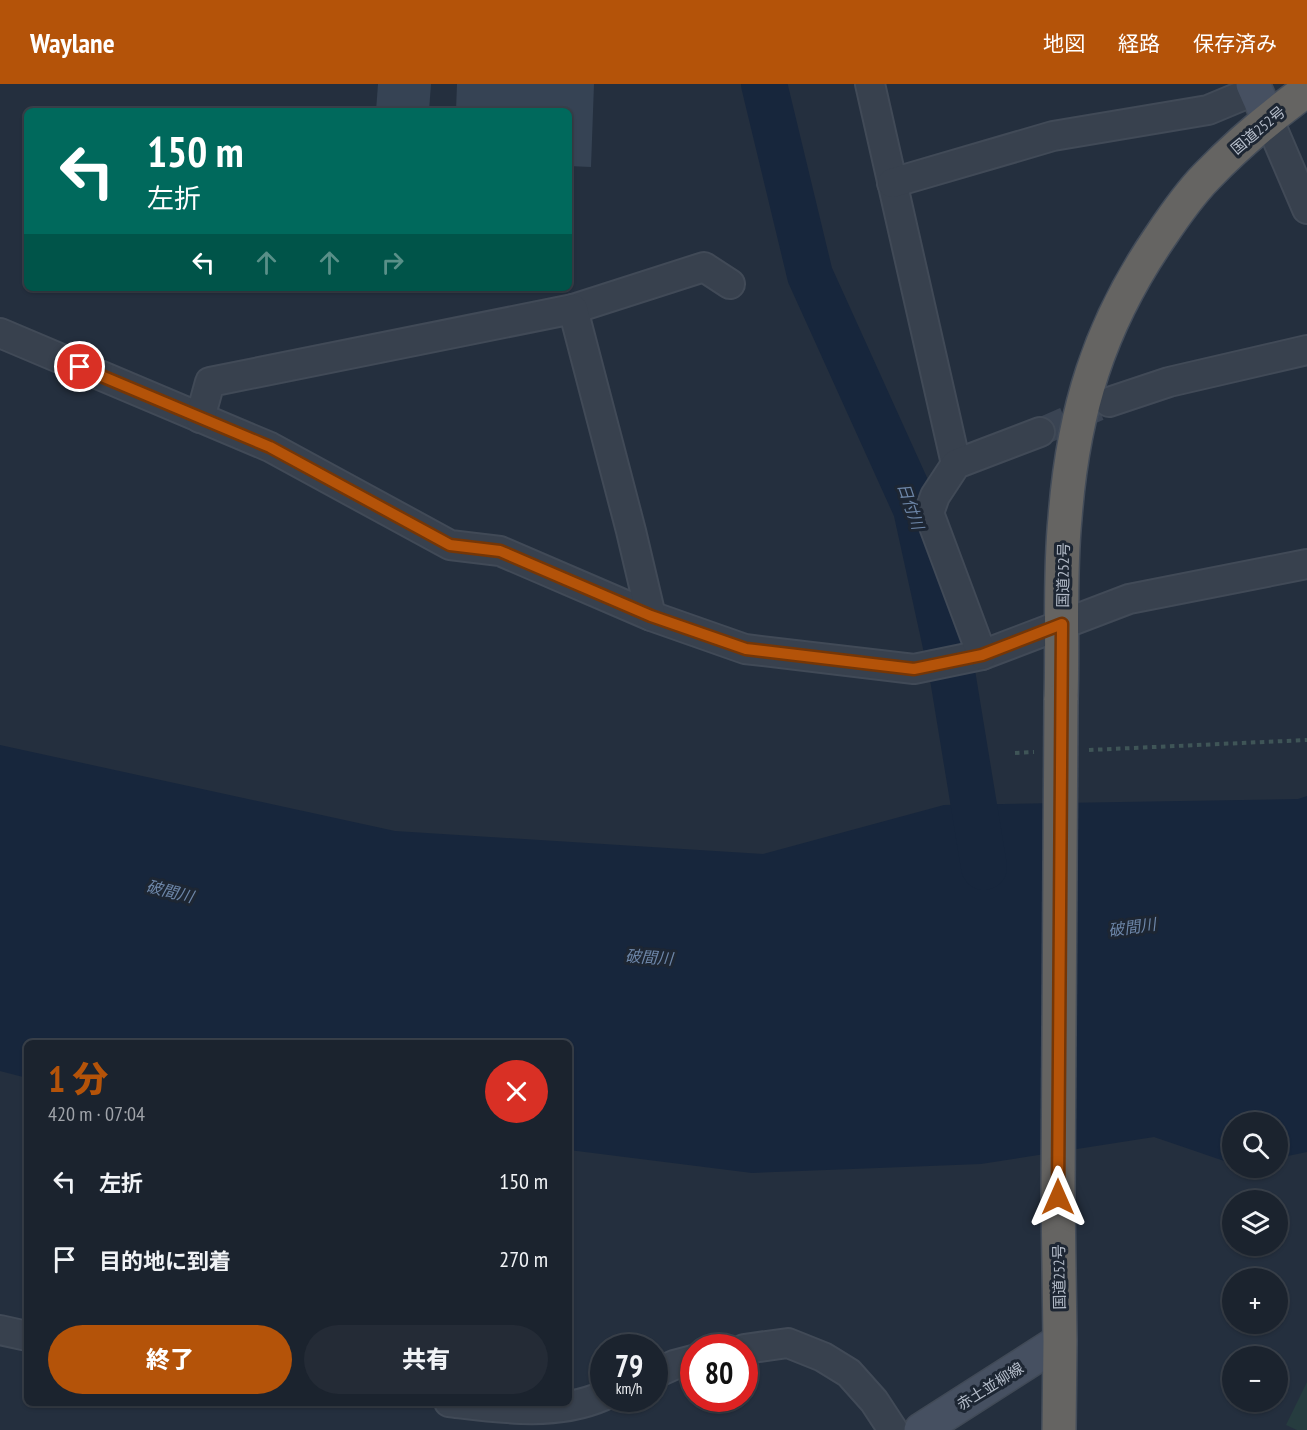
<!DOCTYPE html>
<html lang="ja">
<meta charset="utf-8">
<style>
:root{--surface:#1b232e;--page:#242b36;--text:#f1f3f6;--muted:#a0a4aa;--line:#39404a;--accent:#b45309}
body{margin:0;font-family:"PT Sans Narrow","Noto Sans JP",sans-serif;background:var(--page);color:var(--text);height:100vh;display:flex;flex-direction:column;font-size:22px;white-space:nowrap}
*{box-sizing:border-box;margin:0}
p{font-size:20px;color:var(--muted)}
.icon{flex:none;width:33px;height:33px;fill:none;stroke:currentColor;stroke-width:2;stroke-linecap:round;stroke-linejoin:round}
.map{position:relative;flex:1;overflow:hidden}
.side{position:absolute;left:24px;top:956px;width:548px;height:366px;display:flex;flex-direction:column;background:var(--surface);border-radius:9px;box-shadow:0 2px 4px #0004,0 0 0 2px var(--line)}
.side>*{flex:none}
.guide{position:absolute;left:24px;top:24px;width:548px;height:183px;border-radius:9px;box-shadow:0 2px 4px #0004,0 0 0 2px var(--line);background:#00695c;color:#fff;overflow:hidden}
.buttons{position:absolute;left:1222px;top:1028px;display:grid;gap:12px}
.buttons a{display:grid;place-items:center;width:66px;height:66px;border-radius:50%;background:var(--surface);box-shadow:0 2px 4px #0004,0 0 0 2px var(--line);font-size:30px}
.speed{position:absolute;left:590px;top:1250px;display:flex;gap:12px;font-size:30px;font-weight:700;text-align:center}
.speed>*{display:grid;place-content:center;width:78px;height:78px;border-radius:50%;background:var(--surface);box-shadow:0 2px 4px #0004,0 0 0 2px var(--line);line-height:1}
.speed small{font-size:15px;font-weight:400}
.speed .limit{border:9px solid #d22;background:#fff;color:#111}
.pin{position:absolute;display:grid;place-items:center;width:51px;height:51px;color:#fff;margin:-26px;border:3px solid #fff;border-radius:50%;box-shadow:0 2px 6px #0007}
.me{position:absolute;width:66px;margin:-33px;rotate:0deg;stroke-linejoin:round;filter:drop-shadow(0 0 4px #0008)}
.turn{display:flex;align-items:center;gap:21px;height:126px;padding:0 24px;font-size:27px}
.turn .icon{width:78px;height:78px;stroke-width:2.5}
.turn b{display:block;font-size:42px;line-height:51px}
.lanes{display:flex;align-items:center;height:57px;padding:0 24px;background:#0003;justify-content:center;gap:30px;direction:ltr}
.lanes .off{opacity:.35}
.round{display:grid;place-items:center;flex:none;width:63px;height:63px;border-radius:32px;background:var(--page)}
.summary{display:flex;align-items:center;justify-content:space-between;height:102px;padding:0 24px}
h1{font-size:36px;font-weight:800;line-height:45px;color:var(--accent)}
.button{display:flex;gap:12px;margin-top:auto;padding:12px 24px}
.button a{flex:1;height:69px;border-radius:36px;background:var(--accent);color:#fff;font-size:24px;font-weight:800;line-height:69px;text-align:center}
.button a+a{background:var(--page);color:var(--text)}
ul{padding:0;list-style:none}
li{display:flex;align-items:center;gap:18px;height:78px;padding:0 24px}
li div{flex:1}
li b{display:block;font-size:22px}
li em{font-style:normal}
header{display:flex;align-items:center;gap:36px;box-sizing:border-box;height:84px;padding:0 30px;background:var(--accent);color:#fff}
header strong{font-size:28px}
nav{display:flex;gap:33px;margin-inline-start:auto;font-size:21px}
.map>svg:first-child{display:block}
</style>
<header>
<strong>Waylane</strong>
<nav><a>地図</a><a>経路</a><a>保存済み</a></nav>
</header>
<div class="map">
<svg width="1307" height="1346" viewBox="0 0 1307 1346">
<rect width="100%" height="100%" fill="#242f3e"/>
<!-- green -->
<path fill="#263c3f" d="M 1307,1298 L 1307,1346 L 1297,1346 L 1286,1341 Z"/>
<!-- water -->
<path fill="#17263c" d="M 0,661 L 395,747 L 763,770 L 944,721 L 1298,715 L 1307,712 L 1307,1068 L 1278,1074 L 1278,1038 L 1233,1038 L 1233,1080 L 1154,1053 L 981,1080 L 752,1089 L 569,1066 L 568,958 L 27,958 L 27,994 L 0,987 Z"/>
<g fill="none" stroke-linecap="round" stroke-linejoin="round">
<!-- river -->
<path stroke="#17263c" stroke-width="46" d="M 764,0 L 810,191 L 916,425 L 953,594 L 984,783"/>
</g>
<!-- building -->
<g fill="#364354">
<path d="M 378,0 L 431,0 L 429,27 L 376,27 Z"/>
<path d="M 457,0 L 594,0 L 591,83 L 568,82 L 568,27 L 456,27 Z"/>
</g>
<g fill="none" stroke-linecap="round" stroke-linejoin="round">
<!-- minor-tunnel -->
<path stroke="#3a4453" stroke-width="28" stroke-dasharray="28 14" stroke-linecap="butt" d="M 1040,348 L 1098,323"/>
<!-- minor casing -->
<g stroke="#414a57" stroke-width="32">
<g id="minor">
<path d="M 870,0 L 956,380"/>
<path d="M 1268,34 L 1307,125"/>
<path d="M 892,99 L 1053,52 L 1208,26 L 1256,6"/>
<path d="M 573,225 L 704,183 L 730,200"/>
<path d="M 0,249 L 270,363 L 450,461 L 500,467 L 651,532 L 745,565 L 914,585 L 982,571 L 1129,515 L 1307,480"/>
<path d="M 1109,318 L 1169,298 L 1307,266"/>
<path d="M 200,334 L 210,298 L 573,225 L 631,447 L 651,532"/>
<path d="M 982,571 L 929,429 L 935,412 L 956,380 L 1040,348"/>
<path d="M 0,1246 L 27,1252"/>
<path d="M 744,1265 L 788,1259 L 823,1273 L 849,1289 L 874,1317 L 893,1346"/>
<path d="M 654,1290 L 674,1281 L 693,1276"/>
<path d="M 449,1318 C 499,1324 555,1333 603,1312"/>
</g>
</g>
<!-- secondary casing -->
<g stroke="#414a57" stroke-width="36">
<g id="secondary">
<path d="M 1253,0 L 1268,34"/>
<path d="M 921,1346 L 1060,1257"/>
</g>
</g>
<!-- trunk casing -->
<g stroke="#434c59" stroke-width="36">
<g id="trunk">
<path d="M 1061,616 C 1063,555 1059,494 1065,434 C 1073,328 1099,242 1160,153 C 1174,132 1189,110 1207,92 C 1238,60 1271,32 1307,6"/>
<path d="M 1058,1113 L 1060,1257 L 1059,1346"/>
</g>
</g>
<!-- path -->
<g stroke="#3f5557" stroke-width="4" stroke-dasharray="4.5 4.5" stroke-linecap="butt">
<path d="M 1089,666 L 1307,656"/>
<path d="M 1015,669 L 1034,668"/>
</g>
<!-- minor -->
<use href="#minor" stroke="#38414e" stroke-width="28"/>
<!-- secondary -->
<use href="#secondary" stroke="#465061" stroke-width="33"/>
<!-- trunk -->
<use href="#trunk" stroke="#656462" stroke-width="33"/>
<!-- trunk-bridge casing -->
<g stroke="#434c59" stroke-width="36" stroke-linecap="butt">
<path id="trunk-bridge" d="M 1058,1113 L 1061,616"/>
</g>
<!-- trunk-bridge -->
<use href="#trunk-bridge" stroke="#656462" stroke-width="33"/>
</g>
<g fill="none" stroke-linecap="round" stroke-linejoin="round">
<!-- route casing -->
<g stroke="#753606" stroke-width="15">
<path id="route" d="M 80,283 L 270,363 L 450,461 L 500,467 L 651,532 L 746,565 L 914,585 L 982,571 L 1062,540 L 1058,1113"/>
</g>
<!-- route -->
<use href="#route" stroke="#b45309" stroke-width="10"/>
</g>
<g text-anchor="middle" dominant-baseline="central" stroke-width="6" stroke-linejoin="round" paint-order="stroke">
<!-- street labels -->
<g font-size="15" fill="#b4bcc9" stroke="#1d2633">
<text transform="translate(1258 46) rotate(-40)">国道252号</text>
<text transform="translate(1063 491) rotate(-89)">国道252号</text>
<text transform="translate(1059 1193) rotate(-91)">国道252号</text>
<text transform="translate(990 1302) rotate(-32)">赤土並柳線</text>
</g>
<!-- water labels -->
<g font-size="16" font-style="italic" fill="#6d86a8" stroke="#1d2633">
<text transform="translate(911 422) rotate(71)">日付川</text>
<text transform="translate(170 807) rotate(14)">破間川</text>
<text transform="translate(1132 843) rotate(-8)">破間川</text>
<text transform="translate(649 873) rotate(4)">破間川</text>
</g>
</g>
</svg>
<div class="buttons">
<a><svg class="icon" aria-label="search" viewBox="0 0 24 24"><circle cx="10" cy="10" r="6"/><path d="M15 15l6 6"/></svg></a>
<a><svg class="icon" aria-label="layers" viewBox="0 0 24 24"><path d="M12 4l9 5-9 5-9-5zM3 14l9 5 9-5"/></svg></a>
<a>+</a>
<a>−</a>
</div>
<div class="speed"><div>79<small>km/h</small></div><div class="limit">80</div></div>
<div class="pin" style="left:80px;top:283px;background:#d93025"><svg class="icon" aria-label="arrive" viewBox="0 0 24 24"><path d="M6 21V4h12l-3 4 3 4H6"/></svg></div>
<svg class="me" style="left:1058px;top:1113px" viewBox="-20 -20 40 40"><path d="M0-17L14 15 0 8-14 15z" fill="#b45309" stroke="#fff" stroke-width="4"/></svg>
<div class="guide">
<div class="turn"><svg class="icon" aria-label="left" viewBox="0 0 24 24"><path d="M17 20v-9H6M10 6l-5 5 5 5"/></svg><div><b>150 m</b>左折</div></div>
<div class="lanes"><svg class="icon" aria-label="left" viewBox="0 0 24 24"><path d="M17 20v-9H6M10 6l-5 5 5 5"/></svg><svg class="icon off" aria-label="ahead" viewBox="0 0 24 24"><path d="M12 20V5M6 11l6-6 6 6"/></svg><svg class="icon off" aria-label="ahead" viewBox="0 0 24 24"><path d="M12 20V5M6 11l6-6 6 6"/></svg><svg class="icon off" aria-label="right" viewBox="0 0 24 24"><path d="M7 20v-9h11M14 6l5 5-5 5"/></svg></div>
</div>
<section class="side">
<div class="summary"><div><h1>1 分</h1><p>420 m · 07:04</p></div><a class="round" style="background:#d93025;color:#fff"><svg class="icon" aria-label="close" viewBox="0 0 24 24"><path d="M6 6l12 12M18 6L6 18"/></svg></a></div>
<ul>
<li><svg class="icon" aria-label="left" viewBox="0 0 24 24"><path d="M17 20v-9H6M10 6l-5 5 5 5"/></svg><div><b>左折</b></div><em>150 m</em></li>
<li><svg class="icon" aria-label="arrive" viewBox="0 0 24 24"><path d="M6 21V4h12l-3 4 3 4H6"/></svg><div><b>目的地に到着</b></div><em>270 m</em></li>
</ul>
<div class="button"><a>終了</a><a>共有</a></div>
</section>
</div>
